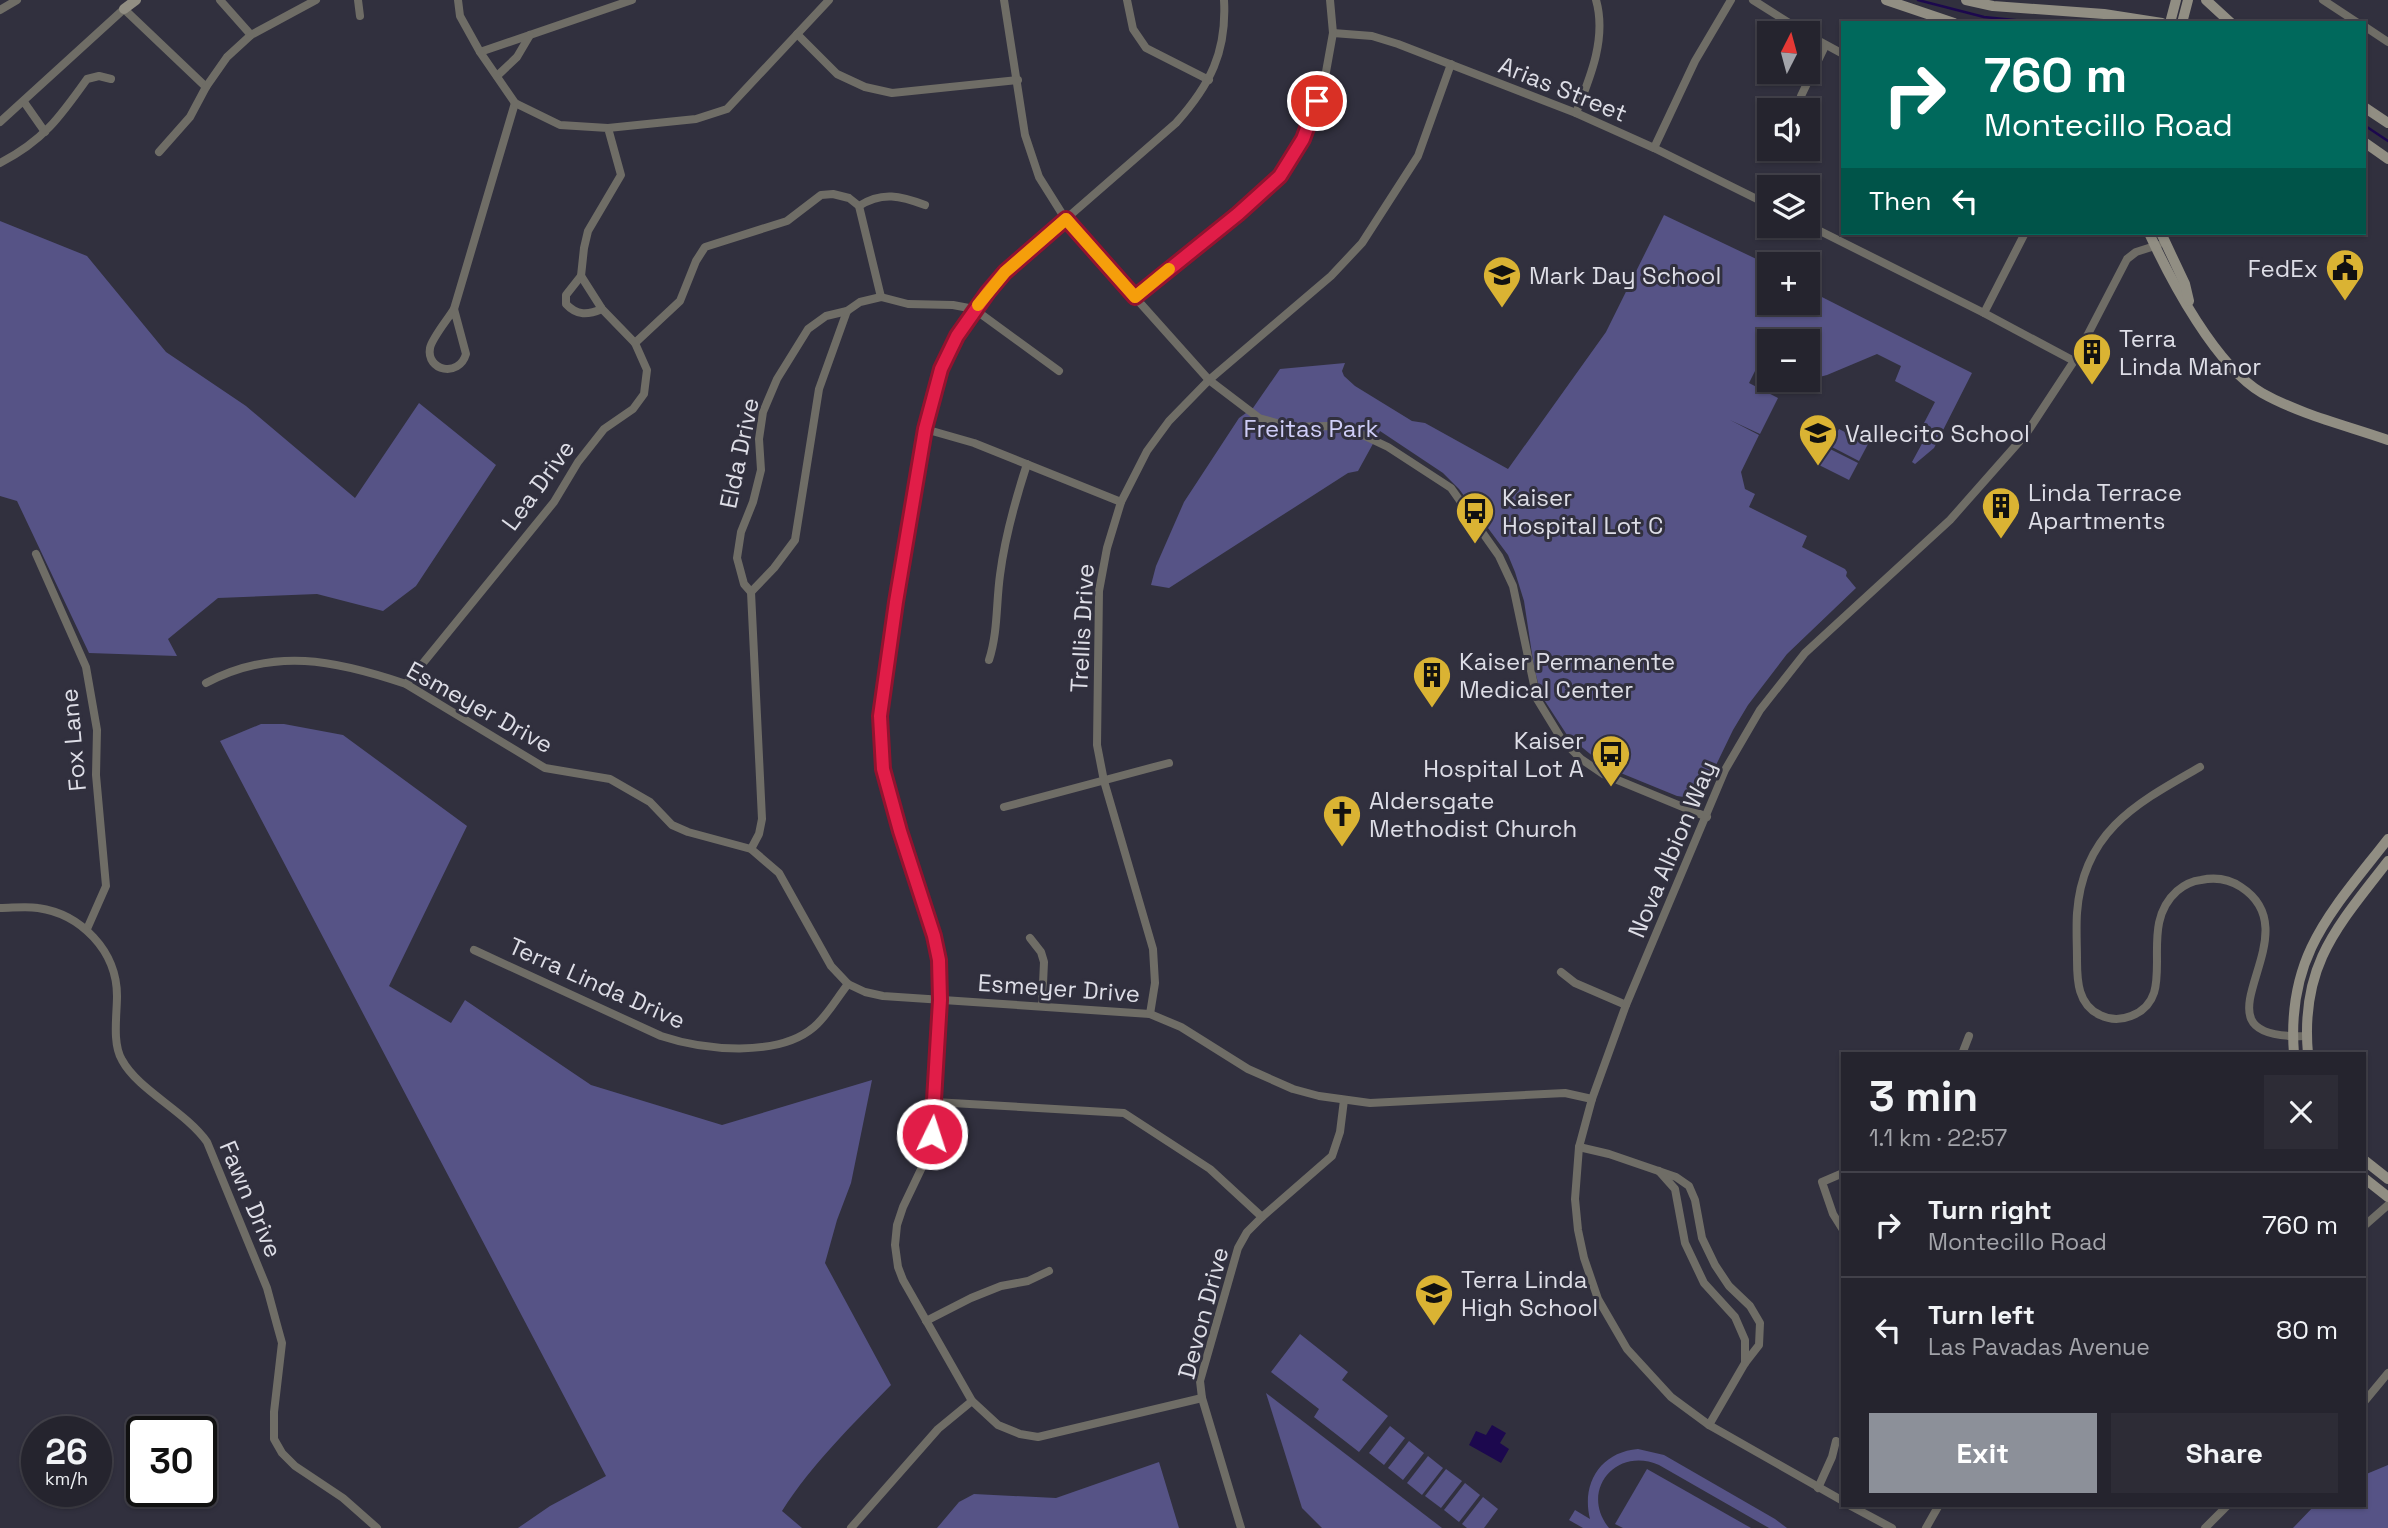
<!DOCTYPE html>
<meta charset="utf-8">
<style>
:root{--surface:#25242e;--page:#2d2c36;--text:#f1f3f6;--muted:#a3a4aa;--line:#42414a;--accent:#8c9099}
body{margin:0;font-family:"Space Grotesk",sans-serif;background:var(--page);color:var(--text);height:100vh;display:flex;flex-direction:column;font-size:26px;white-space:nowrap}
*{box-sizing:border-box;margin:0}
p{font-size:23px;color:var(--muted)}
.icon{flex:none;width:38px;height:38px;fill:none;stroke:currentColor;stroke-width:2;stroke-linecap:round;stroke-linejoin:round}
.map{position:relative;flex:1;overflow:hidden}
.sheet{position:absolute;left:1841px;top:1052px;width:525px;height:455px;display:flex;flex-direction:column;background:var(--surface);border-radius:0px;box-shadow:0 2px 5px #0004,0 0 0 2px var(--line)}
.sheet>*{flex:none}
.top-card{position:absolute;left:1841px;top:21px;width:525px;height:214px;border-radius:0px;box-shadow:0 2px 5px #0004,0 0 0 2px var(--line);background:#00695c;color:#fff;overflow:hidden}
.needle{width:46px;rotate:6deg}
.controls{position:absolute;left:1757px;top:21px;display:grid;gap:14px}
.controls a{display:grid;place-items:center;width:63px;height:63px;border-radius:0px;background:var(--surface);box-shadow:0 2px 5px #0004,0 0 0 2px var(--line);font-size:35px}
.speed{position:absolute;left:21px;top:1416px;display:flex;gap:14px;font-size:35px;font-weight:700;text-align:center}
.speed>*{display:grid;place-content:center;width:91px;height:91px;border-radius:50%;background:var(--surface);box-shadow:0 2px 5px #0004,0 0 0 2px var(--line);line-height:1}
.speed small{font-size:18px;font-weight:400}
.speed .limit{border:4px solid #111;border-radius:10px;background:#fff;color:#111}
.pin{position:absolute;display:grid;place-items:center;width:60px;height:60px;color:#fff;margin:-30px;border:4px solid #fff;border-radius:50%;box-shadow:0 2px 7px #0007}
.me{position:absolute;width:77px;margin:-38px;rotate:4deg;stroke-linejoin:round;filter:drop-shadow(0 0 5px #0008)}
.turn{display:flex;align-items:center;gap:24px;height:147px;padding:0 28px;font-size:32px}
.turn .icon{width:91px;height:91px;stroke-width:2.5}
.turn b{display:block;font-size:49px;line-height:60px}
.then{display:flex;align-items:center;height:66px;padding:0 28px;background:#0003;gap:14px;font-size:26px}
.round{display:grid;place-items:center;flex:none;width:74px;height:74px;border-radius:0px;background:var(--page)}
.headline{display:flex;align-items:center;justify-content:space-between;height:119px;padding:0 28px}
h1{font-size:42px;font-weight:700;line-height:52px}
.cta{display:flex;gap:14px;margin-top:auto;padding:14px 28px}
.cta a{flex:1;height:80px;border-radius:0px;background:var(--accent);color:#fff;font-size:28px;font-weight:700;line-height:80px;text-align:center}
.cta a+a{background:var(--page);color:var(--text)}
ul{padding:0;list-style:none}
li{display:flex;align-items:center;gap:21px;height:105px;padding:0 28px;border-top:2px solid var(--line)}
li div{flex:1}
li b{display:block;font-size:26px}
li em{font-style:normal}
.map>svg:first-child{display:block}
</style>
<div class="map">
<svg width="2388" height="1528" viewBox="0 0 2388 1528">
<rect width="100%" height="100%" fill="#31303e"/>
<!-- green -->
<g fill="#565386">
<path d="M 1664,215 L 1769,265 L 1769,303 L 1808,303 L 1808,284 L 1812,286 L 1810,291 L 1972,373 L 1934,448 L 1915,464 L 1912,462 L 1931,427 L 1924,423 L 1935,402 L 1895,381 L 1901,366 L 1877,354 L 1827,375 L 1804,381 L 1802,380 L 1808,380 L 1808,341 L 1769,341 L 1769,363 L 1761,359 L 1749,383 L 1778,398 L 1760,434 L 1730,420 L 1759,435 L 1741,472 L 1745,489 L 1755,494 L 1749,507 L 1807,536 L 1802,547 L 1845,569 L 1847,572 L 1846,576 L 1856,588 L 1787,654 L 1748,705 L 1733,730 L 1703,792 L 1691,798 L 1677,796 L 1606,767 L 1567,735 L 1541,695 L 1534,667 L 1524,601 L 1515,572 L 1508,555 L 1459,489 L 1443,473 L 1380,431 L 1358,471 L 1348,473 L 1169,588 L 1151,585 L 1156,566 L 1184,502 L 1239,418 L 1253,408 L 1280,369 L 1345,363 L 1342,371 L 1344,376 L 1355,386 L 1412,421 L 1425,423 L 1508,469 L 1606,332 Z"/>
<path d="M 0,221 L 87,256 L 166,352 L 246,406 L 355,498 L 419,403 L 496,465 L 416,586 L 383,611 L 317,594 L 218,598 L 168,639 L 177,656 L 89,653 L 17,501 L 0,496 Z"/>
<path d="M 1839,429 L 1868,444 L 1859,461 L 1830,446 Z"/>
<path d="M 1828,448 L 1858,463 L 1849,480 L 1819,465 Z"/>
<path d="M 261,724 L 284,724 L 343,735 L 467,826 L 389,986 L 451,1023 L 465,1000 L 591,1085 L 722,1125 L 872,1080 L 851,1183 L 837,1220 L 825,1263 L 891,1385 C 852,1425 812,1464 782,1511 L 802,1528 L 518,1528 L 550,1506 L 606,1476 L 220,741 Z"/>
<path d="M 1300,1334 L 1348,1372 L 1342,1380 L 1388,1416 L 1359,1452 L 1314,1417 L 1319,1409 L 1271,1372 Z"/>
<path d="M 1266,1393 L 1442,1528 L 1322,1528 L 1302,1508 Z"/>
<path d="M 1390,1426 L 1405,1438 L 1384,1465 L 1369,1453 Z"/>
<path d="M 1409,1441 L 1424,1453 L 1403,1480 L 1388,1468 Z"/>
<path d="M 1638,1449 L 1664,1455 L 1775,1519 L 1787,1528 L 1769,1528 L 1659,1465 C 1616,1446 1579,1491 1609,1528 L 1583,1528 L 1569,1520 L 1575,1510 L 1590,1519 C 1581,1483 1601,1452 1638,1449 Z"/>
<path d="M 1428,1456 L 1443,1468 L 1422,1495 L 1407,1483 Z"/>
<path d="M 1159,1462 L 1179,1528 L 937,1528 L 959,1502 L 974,1494 L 1056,1498 Z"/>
<path d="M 2388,1465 L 2388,1528 L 2293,1528 L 2315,1505 L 2364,1505 L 2364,1475 Z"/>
<path d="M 1446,1469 L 1462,1481 L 1441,1508 L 1425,1496 Z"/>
<path d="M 1647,1469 L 1751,1528 L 1623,1528 L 1615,1524 Z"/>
<path d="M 1465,1483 L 1480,1495 L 1459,1522 L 1444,1510 Z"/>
<path d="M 1483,1497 L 1498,1509 L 1484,1528 L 1467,1528 L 1462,1524 Z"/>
</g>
<!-- water -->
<path fill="#1c084e" d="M 1492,1425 L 1506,1433 L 1500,1443 L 1509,1449 L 1501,1463 L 1469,1445 L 1476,1431 L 1486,1435 Z"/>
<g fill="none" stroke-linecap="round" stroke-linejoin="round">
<!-- stream -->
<g stroke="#1c084e" stroke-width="2.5">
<path d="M 1918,0 L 1984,17 L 2044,23"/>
<path d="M 2364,125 L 2388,141"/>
</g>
<!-- street -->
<g stroke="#6f6d66" stroke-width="8">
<path d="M 220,0 L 251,35"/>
<path d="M 358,0 L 360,16"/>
<path d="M 1004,0 L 1025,135 L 1039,177 L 1066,220 L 1209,380 L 1259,418 L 1291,427 L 1327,426 L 1352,430 L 1388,447 L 1451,488 L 1499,556 L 1513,586 L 1537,699 L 1562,740 L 1581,759 L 1603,774 L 1707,817"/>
<path d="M 1127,0 L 1133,29 L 1146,48 L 1209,80"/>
<path d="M 1753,0 L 1805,33"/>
<path d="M 2323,0 L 2358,23"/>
<path d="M 0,10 L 17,0"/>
<path d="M 2364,26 L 2388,42"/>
<path d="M 1333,33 L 1372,36 L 1398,44 L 1576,113 L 1654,148 L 1769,205"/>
<path d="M 797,34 L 837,74 L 865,87 L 892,93 L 1018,80"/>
<path d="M 1808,35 L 1843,54"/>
<path d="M 480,52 L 632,0"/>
<path d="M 497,76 L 517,57 L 530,35"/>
<path d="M 1801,96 L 1825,46"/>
<path d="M 24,102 L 45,132"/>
<path d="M 1576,113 C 1590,78 1607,38 1596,0"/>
<path d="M 0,122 L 124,9 L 206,87"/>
<path d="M 608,128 L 696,119 L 727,109 L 829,0"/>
<path d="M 1654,148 L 1695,61 L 1731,0"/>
<path d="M 159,152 L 190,117 L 206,87 L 227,57 L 251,35 L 316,0"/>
<path d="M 0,163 C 43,141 60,117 87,79 L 99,76 L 111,79"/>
<path d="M 859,206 C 882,191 901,196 925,205"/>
<path d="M 1808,225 L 1984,313 L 2074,361"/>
<path d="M 581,276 L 566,295 L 566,304 C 577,316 588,315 602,309"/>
<path d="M 1134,297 L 1238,214 L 1280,176 L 1303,139 L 1324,83 L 1333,33 L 1330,0"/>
<path d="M 454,309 L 515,103"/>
<path d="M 454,309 L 466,354 C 459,378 426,371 430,348 C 432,338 448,319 454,309 Z"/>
<path d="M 1984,313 L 2025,233"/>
<path d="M 635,343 L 680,301 L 696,261 L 705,247 L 787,221 L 821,195 L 833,194 L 849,198 L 859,206 L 881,297"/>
<path d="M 925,429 L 974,443 L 1121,502"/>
<path d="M 36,554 L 86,667 L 97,730 L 96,775 L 106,886 L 87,929"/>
<path d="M 751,592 L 774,568 L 795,540 L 819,389 L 847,311"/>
<path d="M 989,660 C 998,632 996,604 1000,575 C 1005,536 1015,501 1027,464"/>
<path d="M 206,683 C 274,647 335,660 406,684 L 545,768 L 610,779 L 650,802 L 672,825 L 688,832 L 751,849 L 779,873 L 831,966 L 848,984 L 865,992 L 883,996 L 1150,1014 L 1181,1027 L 1248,1069 L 1293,1089 L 1319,1096 L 1370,1103 L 1565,1093 L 1592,1099"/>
<path d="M 406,684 L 554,502 L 578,462 L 604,429 L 633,409 L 644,394 L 647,370 L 635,343 L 602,309 L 581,276 L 584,248 L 588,231 L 621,175 L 608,128 L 560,125 L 515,103 L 480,52 L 460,16 L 458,0"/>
<path d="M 2200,767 C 2137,803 2083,831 2077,913 C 2076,928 2077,945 2077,960 C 2077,981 2078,1005 2100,1015 C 2110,1020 2121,1020 2131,1016 C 2182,997 2134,929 2177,891 C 2184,885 2192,881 2201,880 C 2215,877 2229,879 2241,887 C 2318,937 2177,1041 2307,1036"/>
<path d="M 1004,807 L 1169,763"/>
<path d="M 751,849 L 759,834 L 762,819 L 751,592 L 744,584 L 737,558 L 741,532 L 753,502 L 761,470 L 759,439 L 763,412 L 777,379 L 808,329 L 826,316 L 847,311 L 860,302 L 881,297 L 908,304 L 953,305 L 974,309 L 1059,371"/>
<path d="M 0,908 C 12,908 26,906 38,908 C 81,914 117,951 117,996 C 117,1015 112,1043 122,1060 C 138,1090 185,1111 207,1142 L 267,1288 L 277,1325 L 282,1343 L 274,1412 L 274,1439 L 282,1453 L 295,1466 L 343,1498 L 377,1528"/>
<path d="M 1030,938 L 1041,952 L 1044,962 L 1042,1006"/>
<path d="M 474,950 L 661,1036 C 703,1050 778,1058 814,1027 C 827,1016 837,998 848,984"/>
<path d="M 1561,972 L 1575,983 L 1626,1005"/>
<path d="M 1150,1014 L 1155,983 L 1153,949 L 1104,781 L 1097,745 L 1099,591 L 1107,548 L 1121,502 L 1147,451 L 1169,421 L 1209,380 L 1331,276 L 1362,243 L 1418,156 L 1451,64"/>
<path d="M 1962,1054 L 1969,1036"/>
<path d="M 934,1102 L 1124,1113 L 1210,1169 L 1262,1217"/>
<path d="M 1579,1147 L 1609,1154 L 1676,1177 L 1689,1186 L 1695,1200 L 1702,1238 L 1715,1265 L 1729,1286 L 1750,1306 L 1760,1323 L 1759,1345 L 1745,1363 L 1709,1425"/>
<path d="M 1659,1171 L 1675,1189 L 1685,1243 L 1704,1283 L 1735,1317 L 1745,1340 L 1745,1363"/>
<path d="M 1843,1173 L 1822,1182 L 1833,1214 L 1843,1230"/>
<path d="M 2364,1226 L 2388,1205"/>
<path d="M 926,1321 L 971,1298 L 1001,1286 L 1028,1281 L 1049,1271"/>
<path d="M 1202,1398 L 1038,1437 L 1020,1434 L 998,1425 L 972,1401 L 903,1280 L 898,1267 L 895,1245 L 897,1225 L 903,1207 L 925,1161 L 932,1134 L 940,980 L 934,936 L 900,831 L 883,769 L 880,716 L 896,602 L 925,429 L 941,369 L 957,336 L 974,309 L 1005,272 L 1176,123 C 1210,85 1227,52 1224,0"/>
<path d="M 2364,1402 L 2388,1373"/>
<path d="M 1818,1488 L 1832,1457 L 1836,1441"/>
<path d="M 1843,1501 L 1709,1425 L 1671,1397 L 1627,1349 L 1598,1299 L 1584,1258 L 1578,1230 L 1575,1199 L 1579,1147 L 1592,1099 L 1626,1005 L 1725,770 L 1760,710 L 1805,653 L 1950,520 L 2026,434 L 2074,361 L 2127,259 L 2136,252 L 2158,245"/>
<path d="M 1849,1505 L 1892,1528"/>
<path d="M 851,1528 L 938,1429 L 972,1401"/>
<path d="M 1241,1528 L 1202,1398 L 1200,1381 L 1238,1248 L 1247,1232 L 1262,1217 L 1332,1156 L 1340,1132 L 1344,1100"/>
<path d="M 1926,1528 L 1939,1505"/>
<path d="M 2205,1528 L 2228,1505"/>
</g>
<!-- secondary -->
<g stroke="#918e83" stroke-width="10">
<path d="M 1886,0 L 1954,23"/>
<path d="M 1966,0 L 1993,6 L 2104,14 L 2162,23"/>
<path d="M 2206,0 L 2231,23"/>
<path d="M 124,9 L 136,0"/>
<path d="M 2170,23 L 2176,0"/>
<path d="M 2182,23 L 2188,0"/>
<path d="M 2364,107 L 2388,123"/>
<path d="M 2364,142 L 2388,159"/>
<path d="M 2149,233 C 2171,281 2216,366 2262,393 C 2299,414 2348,426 2388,440"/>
<path d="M 2161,233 L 2185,284 L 2189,301"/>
<path d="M 2294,1054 C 2286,955 2332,911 2388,839"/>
<path d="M 2308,1054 C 2300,965 2337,927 2388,861"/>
<path d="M 2364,1160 L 2388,1179"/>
<path d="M 2364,1178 L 2388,1197"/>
</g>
</g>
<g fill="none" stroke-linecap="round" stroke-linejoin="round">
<!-- route casing -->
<g stroke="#92132f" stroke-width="18">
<path id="route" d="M 932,1134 L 940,1000 L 939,960 L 934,936 L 900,831 L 883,769 L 880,716 L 896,602 L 925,429 L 941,369 L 957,336 L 988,292 L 1005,272 L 1066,219 L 1135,297 L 1238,214 L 1280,176 L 1303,139 L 1317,101"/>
</g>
<!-- route -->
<use href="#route" stroke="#e11d48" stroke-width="12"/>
<!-- slow -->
<path stroke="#f59e0b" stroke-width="12" d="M 978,305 L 1005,272 L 1066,219 L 1135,297 L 1169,269"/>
</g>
<!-- icons -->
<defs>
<g id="civic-pin" transform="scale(2.0125)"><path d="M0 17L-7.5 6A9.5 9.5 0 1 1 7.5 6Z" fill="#dab333" stroke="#31303e"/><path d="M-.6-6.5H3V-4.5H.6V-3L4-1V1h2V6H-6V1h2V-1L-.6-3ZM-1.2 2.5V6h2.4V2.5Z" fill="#111"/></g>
<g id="school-pin" transform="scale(2.0125)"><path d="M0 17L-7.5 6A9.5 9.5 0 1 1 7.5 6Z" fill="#dab333" stroke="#31303e"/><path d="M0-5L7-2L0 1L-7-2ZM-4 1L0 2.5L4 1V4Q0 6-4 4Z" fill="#111"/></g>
<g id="building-pin" transform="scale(2.0125)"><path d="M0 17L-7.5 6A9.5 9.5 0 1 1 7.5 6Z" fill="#dab333" stroke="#31303e"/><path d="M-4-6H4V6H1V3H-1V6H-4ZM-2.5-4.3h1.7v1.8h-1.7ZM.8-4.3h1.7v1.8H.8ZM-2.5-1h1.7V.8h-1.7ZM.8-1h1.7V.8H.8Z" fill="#111"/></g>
<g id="bus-pin" transform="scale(2.0125)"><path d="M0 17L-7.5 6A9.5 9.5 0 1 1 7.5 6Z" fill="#dab333" stroke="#31303e"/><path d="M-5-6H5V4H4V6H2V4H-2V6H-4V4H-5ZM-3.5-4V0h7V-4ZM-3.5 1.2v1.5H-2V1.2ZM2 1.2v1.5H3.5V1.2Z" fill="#111"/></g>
<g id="church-pin" transform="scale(2.0125)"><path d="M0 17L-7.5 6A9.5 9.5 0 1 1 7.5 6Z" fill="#dab333" stroke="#31303e"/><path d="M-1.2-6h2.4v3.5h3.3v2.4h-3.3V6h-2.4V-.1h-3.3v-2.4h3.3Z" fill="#111"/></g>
</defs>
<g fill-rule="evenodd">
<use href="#civic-pin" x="2345" y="268"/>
<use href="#school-pin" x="1502" y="275"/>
<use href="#building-pin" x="2092" y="352"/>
<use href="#school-pin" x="1818" y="433"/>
<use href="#building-pin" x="2001" y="506"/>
<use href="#bus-pin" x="1475" y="511"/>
<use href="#building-pin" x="1432" y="675"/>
<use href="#bus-pin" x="1611" y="754"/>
<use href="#church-pin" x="1342" y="814"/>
<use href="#school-pin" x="1434" y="1293"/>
</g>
<g text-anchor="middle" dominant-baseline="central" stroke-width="6" stroke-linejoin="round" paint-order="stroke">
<!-- street labels -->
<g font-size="24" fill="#dddde6" stroke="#31303e">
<text transform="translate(1563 89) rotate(22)">Arias Street</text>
<text transform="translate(739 453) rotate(-78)">Elda Drive</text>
<text transform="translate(538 485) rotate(-54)">Lea Drive</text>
<text transform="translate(1082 628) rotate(-87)">Trellis Drive</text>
<text transform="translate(480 707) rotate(29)">Esmeyer Drive</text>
<text transform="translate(73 740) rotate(-95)">Fox Lane</text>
<text transform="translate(1672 849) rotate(-67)">Nova Albion Way</text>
<text transform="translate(597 983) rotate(24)">Terra Linda Drive</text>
<text transform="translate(1059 988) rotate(4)">Esmeyer Drive</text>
<text transform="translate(251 1199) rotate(67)">Fawn Drive</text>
<text transform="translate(1203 1313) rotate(-75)">Devon Drive</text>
</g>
<!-- poi labels -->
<g font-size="24" fill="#dddde6" stroke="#31303e" text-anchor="start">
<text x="2318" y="268" text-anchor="end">FedEx</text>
<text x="1529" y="275">Mark Day School</text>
<text x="2119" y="338">Terra<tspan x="2119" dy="28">Linda Manor</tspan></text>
<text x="1845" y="433">Vallecito School</text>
<text x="2028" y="492">Linda Terrace<tspan x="2028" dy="28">Apartments</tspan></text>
<text x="1502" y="497">Kaiser<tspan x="1502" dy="28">Hospital Lot C</tspan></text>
<text x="1459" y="661">Kaiser Permanente<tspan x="1459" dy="28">Medical Center</tspan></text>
<text x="1584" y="740" text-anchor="end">Kaiser<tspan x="1584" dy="28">Hospital Lot A</tspan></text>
<text x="1369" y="800">Aldersgate<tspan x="1369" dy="28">Methodist Church</tspan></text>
<text x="1461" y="1279">Terra Linda<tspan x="1461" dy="28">High School</tspan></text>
</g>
<!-- park labels -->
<g font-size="24" fill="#cfcef8" stroke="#31303e">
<text x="1311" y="428">Freitas Park</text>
</g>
</g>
</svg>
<div class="controls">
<a><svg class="needle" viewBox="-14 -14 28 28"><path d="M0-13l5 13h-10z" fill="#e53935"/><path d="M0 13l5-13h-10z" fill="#a3a4aa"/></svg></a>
<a><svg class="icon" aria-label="sound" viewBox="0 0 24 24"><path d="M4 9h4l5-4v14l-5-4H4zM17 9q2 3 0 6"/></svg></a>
<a><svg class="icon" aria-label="layers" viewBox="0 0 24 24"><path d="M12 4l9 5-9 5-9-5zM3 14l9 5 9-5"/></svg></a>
<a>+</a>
<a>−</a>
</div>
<div class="speed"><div>26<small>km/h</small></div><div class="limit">30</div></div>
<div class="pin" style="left:1317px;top:101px;background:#d93025"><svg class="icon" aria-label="arrive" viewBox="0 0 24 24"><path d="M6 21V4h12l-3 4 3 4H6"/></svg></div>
<svg class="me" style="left:932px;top:1134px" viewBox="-20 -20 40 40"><circle r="17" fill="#e11d48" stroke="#fff" stroke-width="3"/><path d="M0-11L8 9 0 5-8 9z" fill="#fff"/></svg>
<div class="top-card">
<div class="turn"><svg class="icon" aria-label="right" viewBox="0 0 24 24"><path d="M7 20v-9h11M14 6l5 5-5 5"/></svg><div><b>760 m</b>Montecillo Road</div></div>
<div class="then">Then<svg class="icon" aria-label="left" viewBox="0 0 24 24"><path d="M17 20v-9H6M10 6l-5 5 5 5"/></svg></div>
</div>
<section class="sheet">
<div class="headline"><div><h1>3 min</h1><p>1.1 km · 22:57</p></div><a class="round"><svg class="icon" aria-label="close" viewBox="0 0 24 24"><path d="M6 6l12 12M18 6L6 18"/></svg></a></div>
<ul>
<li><svg class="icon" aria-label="right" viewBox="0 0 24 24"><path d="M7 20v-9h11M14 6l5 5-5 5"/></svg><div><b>Turn right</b><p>Montecillo Road</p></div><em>760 m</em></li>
<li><svg class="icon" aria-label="left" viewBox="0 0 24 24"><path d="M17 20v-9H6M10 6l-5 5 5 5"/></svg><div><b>Turn left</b><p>Las Pavadas Avenue</p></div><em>80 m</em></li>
</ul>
<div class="cta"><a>Exit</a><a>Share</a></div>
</section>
</div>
